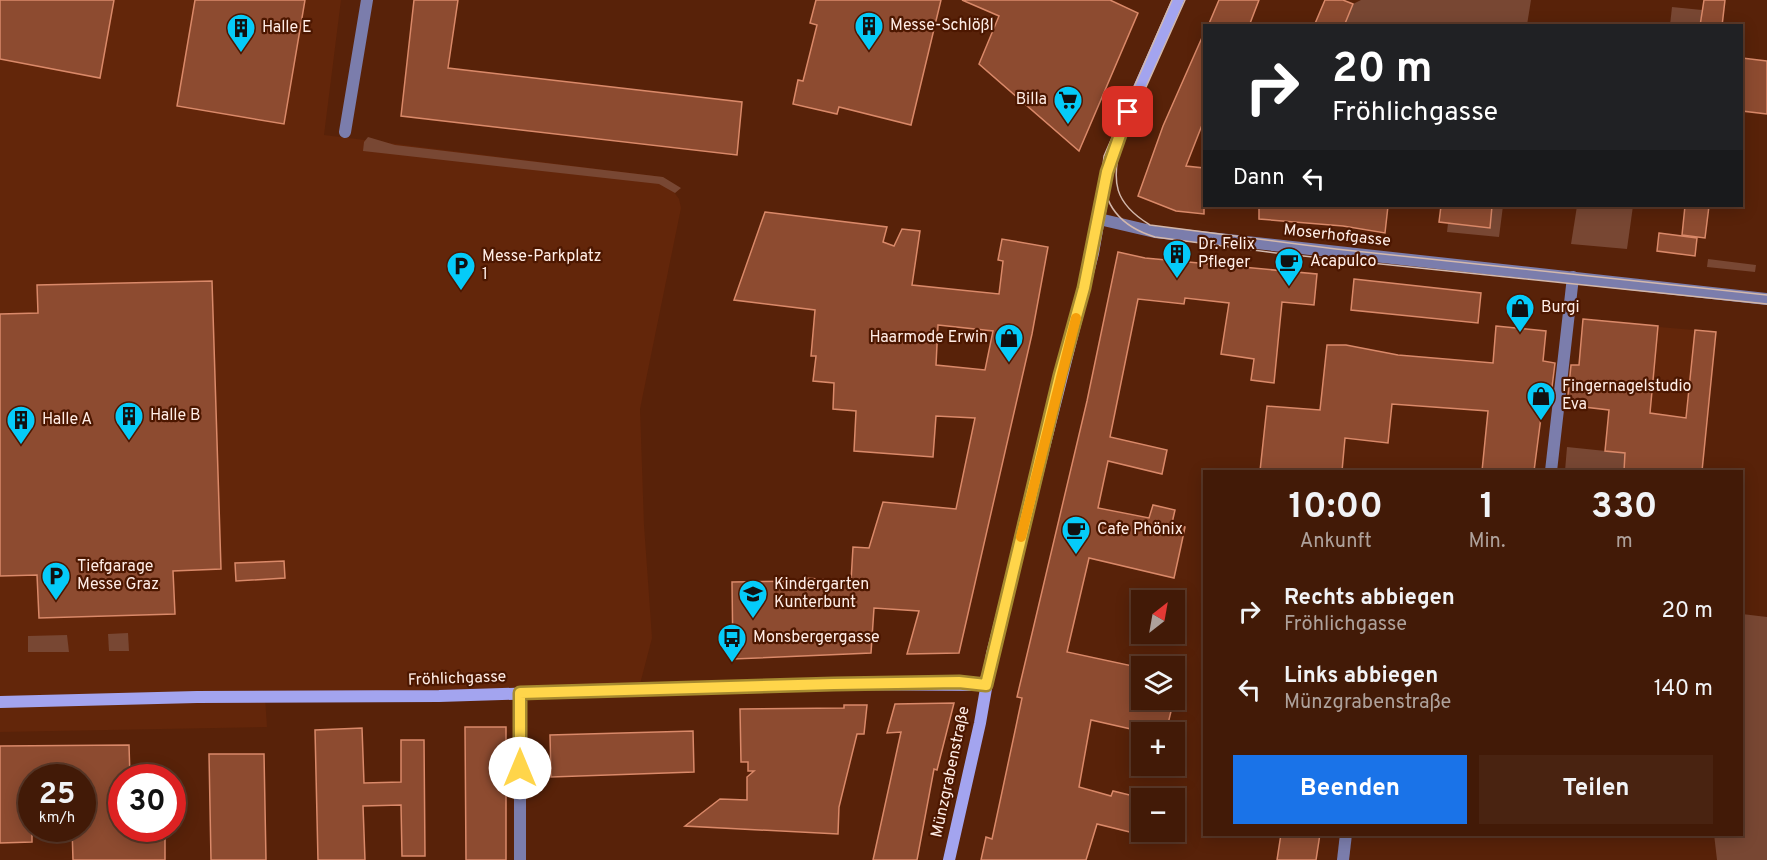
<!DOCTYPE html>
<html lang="de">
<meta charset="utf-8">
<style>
:root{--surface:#421a07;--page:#492311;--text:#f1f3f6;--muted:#aea19b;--line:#5a3828;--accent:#1a73e8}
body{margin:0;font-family:Overpass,sans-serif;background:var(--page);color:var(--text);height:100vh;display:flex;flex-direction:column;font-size:22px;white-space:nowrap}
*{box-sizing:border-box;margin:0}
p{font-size:20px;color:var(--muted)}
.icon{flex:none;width:33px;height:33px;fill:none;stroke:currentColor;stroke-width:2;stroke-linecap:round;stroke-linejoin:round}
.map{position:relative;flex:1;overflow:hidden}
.details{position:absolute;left:1203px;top:470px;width:540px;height:366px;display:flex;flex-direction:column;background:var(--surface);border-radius:0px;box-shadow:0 3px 15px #0003,0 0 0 2px var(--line)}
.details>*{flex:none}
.guide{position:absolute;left:1203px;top:24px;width:540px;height:183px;border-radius:0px;box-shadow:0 3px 15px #0003,0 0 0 2px var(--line);background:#202124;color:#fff;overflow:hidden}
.needle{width:39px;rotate:31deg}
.fabs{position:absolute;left:1131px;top:590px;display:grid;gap:12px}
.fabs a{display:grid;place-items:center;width:54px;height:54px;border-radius:0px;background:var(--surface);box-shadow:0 3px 15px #0003,0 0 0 2px var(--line);font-size:30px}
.speed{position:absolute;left:18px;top:764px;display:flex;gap:12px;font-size:30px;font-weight:700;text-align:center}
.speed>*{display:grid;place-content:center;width:78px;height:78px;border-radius:50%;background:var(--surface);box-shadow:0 3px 15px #0003,0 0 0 2px var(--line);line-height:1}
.speed small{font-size:15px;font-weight:400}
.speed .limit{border:9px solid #d22;background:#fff;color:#111}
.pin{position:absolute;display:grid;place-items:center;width:51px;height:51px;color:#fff;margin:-26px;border-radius:12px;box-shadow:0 3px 9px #0006}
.me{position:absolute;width:66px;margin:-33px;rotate:0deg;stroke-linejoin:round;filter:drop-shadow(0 0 4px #0008)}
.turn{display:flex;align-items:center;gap:21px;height:126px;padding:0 30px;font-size:27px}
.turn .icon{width:78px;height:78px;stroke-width:2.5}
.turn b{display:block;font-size:42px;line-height:51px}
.then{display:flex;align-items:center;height:57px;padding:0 30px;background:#0003;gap:12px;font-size:22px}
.eta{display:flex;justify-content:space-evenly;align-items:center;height:102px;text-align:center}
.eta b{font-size:36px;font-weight:700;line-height:42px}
.action{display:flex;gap:12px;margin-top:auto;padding:12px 30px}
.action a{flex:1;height:69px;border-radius:0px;background:var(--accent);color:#fff;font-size:24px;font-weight:700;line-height:69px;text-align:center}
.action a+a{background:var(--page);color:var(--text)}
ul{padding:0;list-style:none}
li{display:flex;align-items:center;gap:18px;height:78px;padding:0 30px}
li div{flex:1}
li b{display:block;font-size:22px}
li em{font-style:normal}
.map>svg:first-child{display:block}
</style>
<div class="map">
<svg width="1767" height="860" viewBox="0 0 1767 860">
<rect width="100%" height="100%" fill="#582209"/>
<!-- built -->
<g fill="#63260a">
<path d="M 0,0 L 341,0 L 324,135 L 663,177 L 679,199 L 681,208 L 640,409 L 644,525 L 652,638 L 639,688 L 265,697 L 267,727 L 0,732 Z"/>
<path d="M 1637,325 L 1716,332 L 1686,418 L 1629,412 Z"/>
</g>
<!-- green -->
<g fill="#784733">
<path d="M 1361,0 L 1531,0 L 1527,25 L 1344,26 L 1353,4 Z"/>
<path d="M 1672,7 L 1702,10 L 1700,25 L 1670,25 Z"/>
<path d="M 368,137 L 395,145 L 663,177 L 681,188 L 675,193 L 659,184 L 363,151 L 364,142 Z"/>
<path d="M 1492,206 L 1503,206 L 1499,237 L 1447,232 L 1448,223 L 1490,228 Z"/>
<path d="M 1577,206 L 1633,206 L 1627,249 L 1571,244 Z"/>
<path d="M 1708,259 L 1756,265 L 1755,272 L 1707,267 Z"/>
<path d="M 1567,447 L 1625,453 L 1624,471 L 1565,471 Z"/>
<path d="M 1742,614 L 1767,617 L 1767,860 L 1717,860 L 1714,834 L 1742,834 Z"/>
<path d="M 128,633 L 129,651 L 109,651 L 108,634 Z"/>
<path d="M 67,635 L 69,652 L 28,652 L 28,636 Z"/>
</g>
<!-- building -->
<g fill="#8d4b30" stroke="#da8969" stroke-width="1.5" fill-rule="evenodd">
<path d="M 0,0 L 114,0 L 100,78 L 0,59 Z"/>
<path d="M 195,0 L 305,0 L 284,124 L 177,106 Z"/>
<path d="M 414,0 L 458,0 L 448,68 L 742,102 L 737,155 L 401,116 Z"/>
<path d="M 816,0 L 941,0 L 911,125 L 839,107 L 837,114 L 793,104 L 798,80 L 803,81 L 817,25 L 810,23 Z"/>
<path d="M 962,0 L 1110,0 L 1138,13 L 1079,151 L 979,64 L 999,16 Z"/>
<path d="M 1219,0 L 1259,0 L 1249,26 L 1208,26 Z"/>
<path d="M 1325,0 L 1343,0 L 1353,4 L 1344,26 L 1314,26 Z"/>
<path d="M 1704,0 L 1725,0 L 1722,26 L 1700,26 Z"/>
<path d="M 1204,33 L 1204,120 L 1186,166 L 1204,168 L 1204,214 L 1176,211 L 1138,196 L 1163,126 Z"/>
<path d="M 1742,58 L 1767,61 L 1767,114 L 1742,111 Z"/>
<path d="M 1259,206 L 1388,206 L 1385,233 L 1343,226 L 1259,219 Z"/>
<path d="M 1441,206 L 1492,206 L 1490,228 L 1439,222 Z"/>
<path d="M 1685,206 L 1709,206 L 1705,238 L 1682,235 Z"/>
<path d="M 765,212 L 887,227 L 883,242 L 894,246 L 902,229 L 920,231 L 912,285 L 999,294 L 1003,261 L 998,260 L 1002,239 L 1048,247 L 1032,334 L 959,653 L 907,654 L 919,611 L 874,608 L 871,653 L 733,659 L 732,582 L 805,581 L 805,578 L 851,581 L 853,547 L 869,548 L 883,502 L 956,509 L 975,418 L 936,416 L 933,457 L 854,451 L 856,411 L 833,409 L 834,383 L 813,381 L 816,356 L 811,356 L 815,310 L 734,300 ZM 938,325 L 993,331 L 985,370 L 936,365 Z"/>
<path d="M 1659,233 L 1697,238 L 1695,256 L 1657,251 Z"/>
<path d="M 1118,252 L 1145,258 L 1317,274 L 1314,305 L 1282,302 L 1274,383 L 1251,380 L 1254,359 L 1221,354 L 1229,303 L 1185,298 L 1184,304 L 1138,299 L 1110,437 L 1167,450 L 1162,474 L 1108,461 L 1098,508 L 1149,518 L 1153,505 L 1175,510 L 1172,523 L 1185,527 L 1181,546 L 1174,578 L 1089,558 L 1067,652 L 1142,668 L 1142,699 L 1174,699 L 1166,732 L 1144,732 L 1091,720 L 1079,787 L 1111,796 L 1113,791 L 1142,798 L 1142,835 L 1097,824 L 1086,860 L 981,860 L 986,837 L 992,839 L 1022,698 L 1017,697 L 1087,401 Z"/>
<path d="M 1354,279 L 1481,293 L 1478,323 L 1351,310 Z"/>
<path d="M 212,281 L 221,569 L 173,571 L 175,614 L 39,618 L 37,575 L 0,576 L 0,314 L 38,313 L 37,285 Z"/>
<path d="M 1583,319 L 1658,326 L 1650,413 L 1686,418 L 1695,330 L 1716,332 L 1702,471 L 1624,471 L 1625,453 L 1605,451 L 1609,410 L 1567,405 L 1571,365 L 1579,365 Z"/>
<path d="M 1496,326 L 1546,331 L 1543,361 L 1555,363 L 1550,403 L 1543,402 L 1534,471 L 1482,471 L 1488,411 L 1392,404 L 1388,443 L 1345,438 L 1342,471 L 1260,471 L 1267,406 L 1320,410 L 1327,345 L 1346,345 L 1398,355 L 1493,363 Z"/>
<path d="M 284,561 L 285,578 L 236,581 L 235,563 Z"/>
<path d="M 954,703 L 937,770 L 934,769 L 917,860 L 873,860 L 901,732 L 887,733 L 895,704 Z"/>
<path d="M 844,705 L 867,705 L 864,734 L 857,734 L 839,807 L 838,834 L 685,826 L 720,799 L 747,800 L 747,777 L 754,771 L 748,771 L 748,762 L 741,762 L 740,709 L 844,708 Z"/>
<path d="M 465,727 L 506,727 L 506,860 L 466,860 Z"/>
<path d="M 362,728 L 364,783 L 401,782 L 401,740 L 424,740 L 425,856 L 402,856 L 401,805 L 363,806 L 365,860 L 318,860 L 315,730 Z"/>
<path d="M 693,731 L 694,772 L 551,777 L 550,735 Z"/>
<path d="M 129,745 L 130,777 L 122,777 L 122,828 L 165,828 L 165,860 L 73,860 L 72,828 L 82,828 L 82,777 L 32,777 L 32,842 L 0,843 L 0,746 Z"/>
<path d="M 209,754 L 264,754 L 266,860 L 211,860 Z"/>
<path d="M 1281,834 L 1320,834 L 1316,860 L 1277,860 Z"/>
</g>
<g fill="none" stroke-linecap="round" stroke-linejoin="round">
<!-- minor -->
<g stroke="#7b7dac" stroke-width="12">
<path d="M 345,132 L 367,0"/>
<path d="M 1551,471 L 1573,277"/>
<path d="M 520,693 L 520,860"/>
<path d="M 1343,860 L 1346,834"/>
</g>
<!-- tertiary -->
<path stroke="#7b7dac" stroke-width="12" d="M 1099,219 L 1155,232 L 1767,299"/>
<!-- secondary -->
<g stroke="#a3a4ef" stroke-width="12">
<path d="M 0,702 L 197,697 L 439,696 L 834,684 L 986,685"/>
<path d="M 949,860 L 980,723 L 992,654 L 1093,253 L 1107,172 L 1128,113 L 1178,0"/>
</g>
<!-- tram -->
<g stroke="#d3b8ac" stroke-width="1.5">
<path d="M 1172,0 L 1104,156 C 1098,198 1115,225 1155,237 L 1284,254 L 1767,304"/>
<path d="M 1185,0 L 1121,143 C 1111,182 1114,203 1150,225 L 1336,249 L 1767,295"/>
</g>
</g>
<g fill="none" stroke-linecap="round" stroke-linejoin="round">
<!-- route casing -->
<g stroke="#a68a30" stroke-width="15">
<path id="route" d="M 520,768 L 520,693 L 834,684 L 959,682 L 986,685 L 1060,375 L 1084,288 L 1107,172 L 1128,112"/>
</g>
<!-- route -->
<use href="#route" stroke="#ffd54a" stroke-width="10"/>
<!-- slow -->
<path stroke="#f59e0b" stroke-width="10" d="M 1021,537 L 1076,318"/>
</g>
<!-- icons -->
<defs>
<g id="building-pin" transform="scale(1.5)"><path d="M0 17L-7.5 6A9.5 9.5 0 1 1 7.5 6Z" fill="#05cbf9" stroke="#4c1700"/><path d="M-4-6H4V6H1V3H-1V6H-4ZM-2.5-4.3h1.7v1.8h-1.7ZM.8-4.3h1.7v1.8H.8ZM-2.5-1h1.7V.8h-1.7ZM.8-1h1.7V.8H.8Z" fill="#111"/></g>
<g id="supermarket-pin" transform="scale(1.5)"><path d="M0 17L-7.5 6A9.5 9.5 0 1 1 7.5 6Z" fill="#05cbf9" stroke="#4c1700"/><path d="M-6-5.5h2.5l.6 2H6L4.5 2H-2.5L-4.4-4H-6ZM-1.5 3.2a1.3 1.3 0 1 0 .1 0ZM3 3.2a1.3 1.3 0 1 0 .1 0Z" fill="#111"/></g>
<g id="cafe-pin" transform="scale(1.5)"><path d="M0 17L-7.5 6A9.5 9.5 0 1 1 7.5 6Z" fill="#05cbf9" stroke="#4c1700"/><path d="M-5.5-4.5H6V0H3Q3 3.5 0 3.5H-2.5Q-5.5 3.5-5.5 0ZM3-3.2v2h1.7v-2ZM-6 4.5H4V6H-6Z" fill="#111"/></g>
<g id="parking-pin" transform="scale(1.5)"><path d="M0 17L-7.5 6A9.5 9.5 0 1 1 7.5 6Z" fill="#05cbf9" stroke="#4c1700"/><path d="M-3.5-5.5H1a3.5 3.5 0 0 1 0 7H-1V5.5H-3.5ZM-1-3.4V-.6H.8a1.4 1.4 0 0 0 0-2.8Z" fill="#111"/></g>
<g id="shop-pin" transform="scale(1.5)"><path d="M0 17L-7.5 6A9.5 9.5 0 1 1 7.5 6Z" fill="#05cbf9" stroke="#4c1700"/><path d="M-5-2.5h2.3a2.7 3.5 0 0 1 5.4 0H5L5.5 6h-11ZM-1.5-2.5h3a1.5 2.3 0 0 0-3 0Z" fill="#111"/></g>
<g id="school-pin" transform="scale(1.5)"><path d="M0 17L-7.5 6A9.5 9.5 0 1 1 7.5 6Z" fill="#05cbf9" stroke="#4c1700"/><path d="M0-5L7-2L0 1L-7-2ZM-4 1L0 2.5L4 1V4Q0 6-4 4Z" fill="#111"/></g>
<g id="bus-pin" transform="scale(1.5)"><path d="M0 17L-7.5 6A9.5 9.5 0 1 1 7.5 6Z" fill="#05cbf9" stroke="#4c1700"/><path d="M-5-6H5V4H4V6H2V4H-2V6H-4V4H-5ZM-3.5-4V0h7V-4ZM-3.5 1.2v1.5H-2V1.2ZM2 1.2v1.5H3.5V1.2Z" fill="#111"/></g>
</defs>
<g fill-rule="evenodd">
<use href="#building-pin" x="869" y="26"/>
<use href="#building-pin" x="241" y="28"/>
<use href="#supermarket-pin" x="1068" y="100"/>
<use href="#building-pin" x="1177" y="254"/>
<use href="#cafe-pin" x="1289" y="262"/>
<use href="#parking-pin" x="461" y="266"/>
<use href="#shop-pin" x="1520" y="308"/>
<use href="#shop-pin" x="1009" y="338"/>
<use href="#shop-pin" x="1541" y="396"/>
<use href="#building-pin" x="129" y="416"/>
<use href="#building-pin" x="21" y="420"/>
<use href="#cafe-pin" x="1076" y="530"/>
<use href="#parking-pin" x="56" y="576"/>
<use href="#school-pin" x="753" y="594"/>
<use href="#bus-pin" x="732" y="638"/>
</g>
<g text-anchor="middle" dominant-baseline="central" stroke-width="4.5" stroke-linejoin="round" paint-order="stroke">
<!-- poi labels -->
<g font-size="16" fill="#ffede6" stroke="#4c1700" text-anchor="start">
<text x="890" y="26">Messe-Schlößl</text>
<text x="262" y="28">Halle E</text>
<text x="1047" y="100" text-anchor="end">Billa</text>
<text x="1198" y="245">Dr. Felix<tspan x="1198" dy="18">Pfleger</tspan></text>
<text x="482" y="257">Messe-Parkplatz<tspan x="482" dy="18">1</tspan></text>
<text x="1310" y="262">Acapulco</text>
<text x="1541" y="308">Burgi</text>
<text x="988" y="338" text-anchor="end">Haarmode Erwin</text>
<text x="1562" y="387">Fingernagelstudio<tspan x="1562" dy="18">Eva</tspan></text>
<text x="150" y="416">Halle B</text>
<text x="42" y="420">Halle A</text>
<text x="1097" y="530">Cafe Phönix</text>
<text x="77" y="567">Tiefgarage<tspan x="77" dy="18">Messe Graz</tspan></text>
<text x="774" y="585">Kindergarten<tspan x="774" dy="18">Kunterbunt</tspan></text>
<text x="753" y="638">Monsbergergasse</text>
</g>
<!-- street labels -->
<g font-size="16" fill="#ffede6" stroke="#4c1700">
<text transform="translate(1337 236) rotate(6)">Moserhofgasse</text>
<text transform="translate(457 679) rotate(-2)">Fröhlichgasse</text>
<text transform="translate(951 772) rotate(-78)">Münzgrabenstraße</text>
</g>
</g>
</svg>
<div class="fabs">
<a><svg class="needle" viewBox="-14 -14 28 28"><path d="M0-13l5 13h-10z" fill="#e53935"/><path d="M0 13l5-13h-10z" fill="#aea19b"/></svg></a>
<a><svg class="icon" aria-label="layers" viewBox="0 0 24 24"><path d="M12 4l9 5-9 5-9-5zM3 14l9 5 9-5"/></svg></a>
<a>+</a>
<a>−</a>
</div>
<div class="speed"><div>25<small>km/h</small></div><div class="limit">30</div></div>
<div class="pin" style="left:1128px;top:112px;background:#d93025"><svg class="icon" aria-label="arrive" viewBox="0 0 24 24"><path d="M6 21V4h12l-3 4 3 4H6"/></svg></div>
<svg class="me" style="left:520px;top:768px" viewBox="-20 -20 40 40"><circle r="19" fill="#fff"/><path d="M0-13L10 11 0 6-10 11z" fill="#ffd54a"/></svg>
<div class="guide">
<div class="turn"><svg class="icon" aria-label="right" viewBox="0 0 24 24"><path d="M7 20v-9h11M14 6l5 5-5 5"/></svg><div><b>20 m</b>Fröhlichgasse</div></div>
<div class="then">Dann<svg class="icon" aria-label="left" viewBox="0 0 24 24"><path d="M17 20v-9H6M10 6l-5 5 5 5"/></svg></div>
</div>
<section class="details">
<div class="eta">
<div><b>10:00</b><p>Ankunft</p></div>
<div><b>1</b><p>Min.</p></div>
<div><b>330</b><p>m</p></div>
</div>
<ul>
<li><svg class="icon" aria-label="right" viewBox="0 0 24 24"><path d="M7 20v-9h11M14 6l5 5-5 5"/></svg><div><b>Rechts abbiegen</b><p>Fröhlichgasse</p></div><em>20 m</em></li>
<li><svg class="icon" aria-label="left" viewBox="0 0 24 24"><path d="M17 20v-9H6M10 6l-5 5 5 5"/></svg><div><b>Links abbiegen</b><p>Münzgrabenstraße</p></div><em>140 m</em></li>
</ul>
<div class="action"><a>Beenden</a><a>Teilen</a></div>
</section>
</div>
